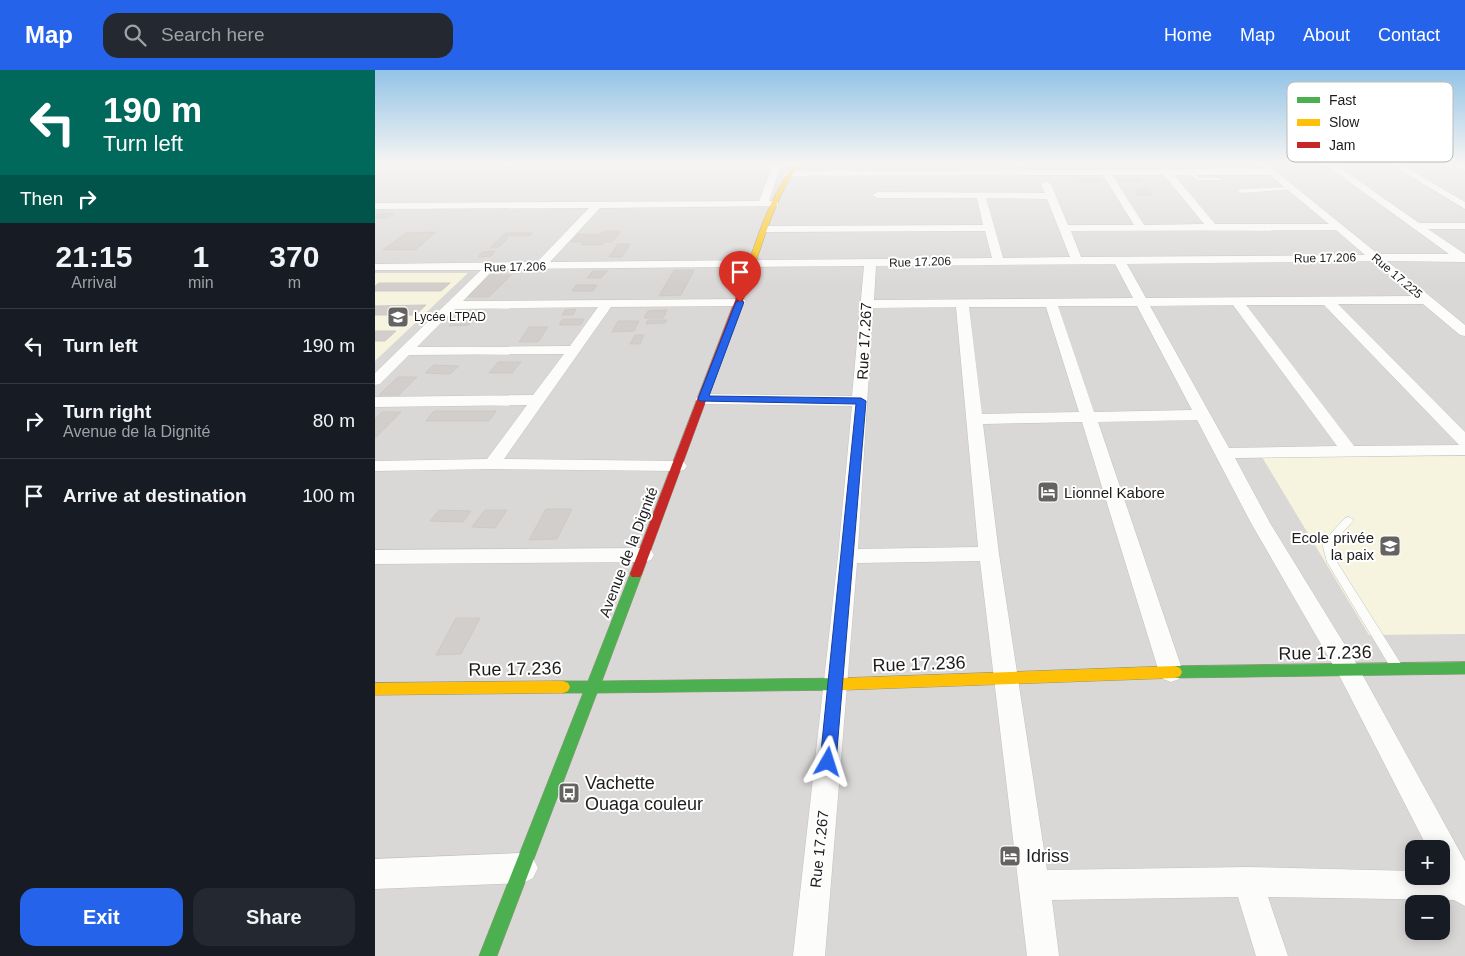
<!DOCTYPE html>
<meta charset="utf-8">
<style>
:root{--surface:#171b24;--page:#242831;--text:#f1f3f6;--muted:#9ea1a6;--line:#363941;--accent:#2563eb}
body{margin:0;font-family:Helvetica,sans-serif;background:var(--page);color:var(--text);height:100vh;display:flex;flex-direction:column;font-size:19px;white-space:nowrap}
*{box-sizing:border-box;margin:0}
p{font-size:16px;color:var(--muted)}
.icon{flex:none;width:28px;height:28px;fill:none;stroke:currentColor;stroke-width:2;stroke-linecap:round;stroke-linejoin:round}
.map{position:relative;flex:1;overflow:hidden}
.side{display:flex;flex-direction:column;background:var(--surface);width:375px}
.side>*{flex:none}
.hud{background:#00695c;color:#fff;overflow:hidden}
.buttons{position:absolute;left:1030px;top:770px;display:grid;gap:10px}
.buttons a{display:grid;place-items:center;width:45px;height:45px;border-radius:10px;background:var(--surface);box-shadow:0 2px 12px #0003;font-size:25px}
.pin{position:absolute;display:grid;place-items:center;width:42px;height:42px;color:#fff;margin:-51px -21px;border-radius:50% 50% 50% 0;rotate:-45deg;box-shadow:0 0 5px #0007}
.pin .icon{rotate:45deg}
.me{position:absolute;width:55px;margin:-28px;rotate:6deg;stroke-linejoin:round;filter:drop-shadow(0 0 4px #0008)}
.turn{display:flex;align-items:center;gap:18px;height:105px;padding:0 20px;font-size:22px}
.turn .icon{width:65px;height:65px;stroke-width:2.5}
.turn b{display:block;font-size:35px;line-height:42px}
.then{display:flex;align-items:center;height:48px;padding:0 20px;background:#0003;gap:10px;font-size:19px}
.eta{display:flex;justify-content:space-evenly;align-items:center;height:85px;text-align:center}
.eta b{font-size:30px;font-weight:700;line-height:35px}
.action{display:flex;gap:10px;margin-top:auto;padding:10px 20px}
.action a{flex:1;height:58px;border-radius:15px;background:var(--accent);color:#fff;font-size:20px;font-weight:700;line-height:58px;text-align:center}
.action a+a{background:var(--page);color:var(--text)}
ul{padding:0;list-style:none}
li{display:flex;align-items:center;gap:15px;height:75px;padding:0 20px;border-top:1px solid var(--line)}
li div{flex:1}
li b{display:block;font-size:19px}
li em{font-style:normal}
header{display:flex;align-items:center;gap:30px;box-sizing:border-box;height:70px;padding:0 25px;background:var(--accent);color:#fff}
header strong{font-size:24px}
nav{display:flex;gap:28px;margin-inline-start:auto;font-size:18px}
.search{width:350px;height:45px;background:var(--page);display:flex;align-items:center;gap:12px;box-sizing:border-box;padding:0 18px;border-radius:15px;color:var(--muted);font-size:19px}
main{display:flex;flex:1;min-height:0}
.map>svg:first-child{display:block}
</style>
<header>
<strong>Map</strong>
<div class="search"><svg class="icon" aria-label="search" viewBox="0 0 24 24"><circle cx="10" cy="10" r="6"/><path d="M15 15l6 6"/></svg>Search here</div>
<nav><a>Home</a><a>Map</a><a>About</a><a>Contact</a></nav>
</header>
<main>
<section class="side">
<div class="hud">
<div class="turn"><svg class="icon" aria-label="left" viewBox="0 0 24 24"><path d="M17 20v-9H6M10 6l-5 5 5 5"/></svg><div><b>190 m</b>Turn left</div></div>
<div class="then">Then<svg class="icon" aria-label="right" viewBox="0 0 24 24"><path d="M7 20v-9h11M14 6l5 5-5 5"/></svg></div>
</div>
<div class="eta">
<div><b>21:15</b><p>Arrival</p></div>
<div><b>1</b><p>min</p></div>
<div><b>370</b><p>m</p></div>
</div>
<ul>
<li><svg class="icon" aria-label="left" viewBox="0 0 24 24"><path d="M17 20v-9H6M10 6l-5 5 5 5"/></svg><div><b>Turn left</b></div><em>190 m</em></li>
<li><svg class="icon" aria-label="right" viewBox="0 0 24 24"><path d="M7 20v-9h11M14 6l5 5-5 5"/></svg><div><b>Turn right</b><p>Avenue de la Dignité</p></div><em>80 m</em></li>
<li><svg class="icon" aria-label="arrive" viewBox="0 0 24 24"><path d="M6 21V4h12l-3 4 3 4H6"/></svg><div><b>Arrive at destination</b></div><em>100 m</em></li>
</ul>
<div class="action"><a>Exit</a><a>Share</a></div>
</section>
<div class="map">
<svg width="1090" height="886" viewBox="0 0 1090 886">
<rect width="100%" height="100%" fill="#ece8e4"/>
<!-- residential -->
<path fill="#dad8d6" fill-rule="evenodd" d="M 0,92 L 1090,92 L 1090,886 L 0,886 ZM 1039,779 L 1066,779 L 1066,806 L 1039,806 ZM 1039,834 L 1066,834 L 1066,861 L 1039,861 Z"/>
<!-- education -->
<g fill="#f6f4de">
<path d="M 0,203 L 93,203 L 0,291 Z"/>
<path d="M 1090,386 L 1090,564 L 994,565 L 887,387 Z"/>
</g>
<!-- building -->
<g fill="#d2cecb" stroke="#cfc9c5">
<path d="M 703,108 L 724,108 L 727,111 L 705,112 Z"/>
<path d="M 742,109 L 765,109 L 768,112 L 745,112 Z"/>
<path d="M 760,119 L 774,119 L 778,125 L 764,125 Z"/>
<path d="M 19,143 L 13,148 L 0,148 L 3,144 Z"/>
<path d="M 229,161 L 246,161 L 237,172 L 230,172 L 227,175 L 206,175 L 209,172 L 196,172 L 203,164 L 223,165 Z"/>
<path d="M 61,162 L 40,180 L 8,180 L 31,163 Z"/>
<path d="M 131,163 L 158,163 L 154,166 L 127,166 Z"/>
<path d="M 125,168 L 133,168 L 124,177 L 116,177 Z"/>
<path d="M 243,174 L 255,174 L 247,187 L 234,187 Z"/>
<path d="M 120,181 L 116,186 L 103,187 L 107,182 Z"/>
<path d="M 299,200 L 319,200 L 306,225 L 284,226 Z"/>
<path d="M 218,201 L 232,201 L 226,208 L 212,208 Z"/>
<path d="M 115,205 L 136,205 L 114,227 L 92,227 Z"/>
<path d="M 4,213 L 75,213 L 66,221 L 0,221 L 0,216 Z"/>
<path d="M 201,215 L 222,215 L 218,221 L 197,221 Z"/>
<path d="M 51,235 L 40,245 L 0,245 L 0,236 Z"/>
<path d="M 201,239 L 198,245 L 187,245 L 190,240 Z"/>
<path d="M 106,240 L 94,255 L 74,256 L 87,241 Z"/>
<path d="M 292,240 L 288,248 L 269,248 L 273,241 Z"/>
<path d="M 188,249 L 209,249 L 206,255 L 184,255 Z"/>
<path d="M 273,250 L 292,250 L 290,253 L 271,254 Z"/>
<path d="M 243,251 L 264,251 L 259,261 L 237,262 Z"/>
<path d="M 154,257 L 173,257 L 163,272 L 144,272 Z"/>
<path d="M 0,261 L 21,261 L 10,271 L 0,271 Z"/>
<path d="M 260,265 L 269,265 L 265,274 L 255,274 Z"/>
<path d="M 123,292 L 146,292 L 137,303 L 114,303 Z"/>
<path d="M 59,295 L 84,296 L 75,304 L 50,303 Z"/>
<path d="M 23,307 L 42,307 L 24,325 L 4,325 Z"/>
<path d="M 59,341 L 121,341 L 114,351 L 51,351 Z"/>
<path d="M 7,342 L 26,342 L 0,368 L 0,349 Z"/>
<path d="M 171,439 L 197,439 L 182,469 L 154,470 Z"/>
<path d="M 64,440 L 96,441 L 88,452 L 55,451 Z"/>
<path d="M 110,440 L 132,440 L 120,458 L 97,457 Z"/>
<path d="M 81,548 L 105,548 L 86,584 L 61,585 Z"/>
</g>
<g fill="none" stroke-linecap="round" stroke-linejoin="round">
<!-- lane casing -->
<g stroke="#c4c2c0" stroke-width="1">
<g id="lane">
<path d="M 813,102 L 817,102 L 824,108 L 845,108 L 847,109 L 845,110 L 823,110 L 813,104 Z"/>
<path d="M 917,117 L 919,119 L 866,123 L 863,121 L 866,119 Z"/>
<path d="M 974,447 L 979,450 L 957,474 L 962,492 L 1025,592 L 1027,596 L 1025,600 L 1021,601 L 1017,600 L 952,492 L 947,473 L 970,448 Z"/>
</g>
</g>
<!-- street casing -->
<g stroke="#c4c2c0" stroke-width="1">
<g id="street">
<path d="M 392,92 L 402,92 L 406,96 L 394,131 L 403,132 L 403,136 L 225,138 L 175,192 L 617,188 L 610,161 L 391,162 L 386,159 L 391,156 L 608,155 L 602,128 L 502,128 L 497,125 L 502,122 L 670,123 L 666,114 L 671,111 L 676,114 L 693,155 L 759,155 L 728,105 L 410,106 L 409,104 L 413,101 L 889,99 L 885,95 L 889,92 L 1003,184 L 1074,184 L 947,92 L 957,92 L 1044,153 L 1090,153 L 1090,159 L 1053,159 L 1090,184 L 1090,192 L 1012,191 L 1090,255 L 1090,266 L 1085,265 L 1048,234 L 963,234 L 1090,362 L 1090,385 L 860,388 L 895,453 L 981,593 L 1090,791 L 1090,836 L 1079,830 L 893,827 L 913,886 L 881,886 L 863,827 L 677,830 L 684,886 L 652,886 L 605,491 L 482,493 L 450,886 L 418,886 L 463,486 L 477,336 L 328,334 L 320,329 L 328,324 L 477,326 L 489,196 L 119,199 L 88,231 L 369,229 L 371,232 L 369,235 L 365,236 L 236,237 L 129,389 L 303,391 L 309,392 L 312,396 L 309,400 L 303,401 L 117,399 L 0,401 L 0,391 L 112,389 L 152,335 L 0,337 L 0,327 L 158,325 L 189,284 L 34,285 L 5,314 L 0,315 L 0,303 L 106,200 L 0,200 L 0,194 L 162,192 L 214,138 L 0,139 L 0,133 L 384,131 L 397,97 ZM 737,105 L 789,105 L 829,154 L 769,155 ZM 799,105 L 895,105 L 954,154 L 840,154 ZM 611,128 L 672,129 L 695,187 L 628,188 ZM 961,160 L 990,185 L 706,187 L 696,161 ZM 998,191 L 1039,226 L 771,228 L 752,194 ZM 740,194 L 758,228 L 499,230 L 501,196 ZM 858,235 L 962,376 L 854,378 L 775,236 ZM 871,235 L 949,235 L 1084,375 L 979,376 ZM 683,236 L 762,236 L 817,340 L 719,342 ZM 223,237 L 195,276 L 42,277 L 80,239 ZM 581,237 L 603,477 L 483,479 L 498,238 ZM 594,237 L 671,237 L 704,342 L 607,344 ZM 822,350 L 876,453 L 965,607 L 1053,779 L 1066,779 L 1066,806 L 1039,806 L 1039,801 L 873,797 L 672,800 L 624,484 L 608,354 L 707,352 L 784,602 L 788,609 L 796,612 L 804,609 L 808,602 L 723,352 Z"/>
<path d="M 1012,92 L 1022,92 L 1090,132 L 1090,139 Z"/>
<path d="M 1075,92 L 1090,94 L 1090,101 L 1076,94 Z"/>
<path d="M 269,478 L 276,480 L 279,485 L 276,490 L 269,492 L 0,494 L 0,480 Z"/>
<path d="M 148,783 L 158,788 L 163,798 L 158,808 L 148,813 L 0,819 L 0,789 Z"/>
</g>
</g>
<!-- fast casing -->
<g stroke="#95947c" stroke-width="1">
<g id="fast">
<path d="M 261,499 L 265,501 L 267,504 L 227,611 L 469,608 L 474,610 L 476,614 L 474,618 L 469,620 L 222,623 L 122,886 L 104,886 L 208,623 L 188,623 L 183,621 L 181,617 L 183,613 L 188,611 L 213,611 L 255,504 L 257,501 Z"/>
<path d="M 1090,592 L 1090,604 L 800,608 L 795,606 L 793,602 L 795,598 L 800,596 Z"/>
</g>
</g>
<!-- slow casing -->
<g stroke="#95947c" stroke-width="1">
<g id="slow">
<path d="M 421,92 L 426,92 C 397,131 386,180 370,225 L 363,227 L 362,225 C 379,180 391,130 421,92 Z"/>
<path d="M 800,596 L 805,598 L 807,602 L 805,606 L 800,608 L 469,620 L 464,618 L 462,614 L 464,610 L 469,608 Z"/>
<path d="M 188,611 L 193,613 L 195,617 L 193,621 L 188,623 L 0,625 L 0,613 Z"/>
</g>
</g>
<!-- jam casing -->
<g stroke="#95947c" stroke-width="1">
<path id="jam" d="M 363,223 L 370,225 L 267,504 L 265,507 L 257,507 L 255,504 Z"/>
</g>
<!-- lane -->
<use href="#lane" fill="#fcfcfb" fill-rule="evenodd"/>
<!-- street -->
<use href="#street" fill="#fcfcfb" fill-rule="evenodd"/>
<!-- fast -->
<use href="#fast" fill="#4caf50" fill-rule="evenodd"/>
<!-- slow -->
<use href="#slow" fill="#ffc107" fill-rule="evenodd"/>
<!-- jam -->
<use href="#jam" fill="#c62828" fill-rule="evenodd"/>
</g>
<!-- sky -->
<linearGradient id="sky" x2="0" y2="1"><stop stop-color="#93c3e6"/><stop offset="0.43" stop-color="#f6f5f3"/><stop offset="1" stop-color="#f6f5f3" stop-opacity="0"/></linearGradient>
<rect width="1090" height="216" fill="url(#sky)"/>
<!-- route -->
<path fill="#2563eb" stroke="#184099" d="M 365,230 L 369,232 L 334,326 L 486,328 L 491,331 L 461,692 L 459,697 L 453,699 L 448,697 L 445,692 L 481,334 L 325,331 L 323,329 L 361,232 Z"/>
<!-- icons -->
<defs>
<g id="school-square" transform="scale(1.125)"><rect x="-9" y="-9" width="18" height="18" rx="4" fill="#656362" stroke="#fff"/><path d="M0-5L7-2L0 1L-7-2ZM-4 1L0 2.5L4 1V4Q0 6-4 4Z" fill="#fff"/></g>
<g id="hotel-square" transform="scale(1.125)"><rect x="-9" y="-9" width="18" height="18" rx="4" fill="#656362" stroke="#fff"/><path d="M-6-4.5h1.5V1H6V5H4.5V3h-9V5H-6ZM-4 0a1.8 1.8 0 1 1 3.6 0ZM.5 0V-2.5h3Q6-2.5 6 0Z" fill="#fff"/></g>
<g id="bus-square" transform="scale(1.125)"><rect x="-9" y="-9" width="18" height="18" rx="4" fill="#656362" stroke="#fff"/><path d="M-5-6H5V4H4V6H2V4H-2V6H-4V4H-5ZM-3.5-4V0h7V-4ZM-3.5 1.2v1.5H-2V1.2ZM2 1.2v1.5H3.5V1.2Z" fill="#fff"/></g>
</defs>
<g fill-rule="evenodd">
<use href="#school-square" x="23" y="247"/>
<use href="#hotel-square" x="673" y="422"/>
<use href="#school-square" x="1015" y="476"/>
<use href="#bus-square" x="194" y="723"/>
<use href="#hotel-square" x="635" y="786"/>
</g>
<g text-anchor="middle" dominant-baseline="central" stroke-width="4" stroke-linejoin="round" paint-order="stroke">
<!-- far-street labels -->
<g font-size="12" fill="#1c1c1c" stroke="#fff">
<text transform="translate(950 188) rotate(-1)">Rue 17.206</text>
<text transform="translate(545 192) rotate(-2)">Rue 17.206</text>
<text transform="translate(140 197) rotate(-1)">Rue 17.206</text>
<text transform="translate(1022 206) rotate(40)">Rue 17.225</text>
</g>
<!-- far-poi labels -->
<g font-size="12" fill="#1c1c1c" stroke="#fff" text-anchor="start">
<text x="39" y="247">Lycée LTPAD</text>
</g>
<!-- street labels -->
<g font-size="15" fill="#1c1c1c" stroke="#fff">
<text transform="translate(489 271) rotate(-87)">Rue 17.267</text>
<text transform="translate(253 482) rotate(-69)">Avenue de la Dignité</text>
<text transform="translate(444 779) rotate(-84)">Rue 17.267</text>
</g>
<!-- poi labels -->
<g font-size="15" fill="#1c1c1c" stroke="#fff" text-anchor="start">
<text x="689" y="422">Lionnel Kabore</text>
<text x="999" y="467" text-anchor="end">Ecole privée<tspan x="999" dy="17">la paix</tspan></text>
</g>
<!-- near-street labels -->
<g font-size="18" fill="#1c1c1c" stroke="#fff">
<text transform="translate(950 583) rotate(-1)">Rue 17.236</text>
<text transform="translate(544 594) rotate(-2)">Rue 17.236</text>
<text transform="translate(140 599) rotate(-1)">Rue 17.236</text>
</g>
<!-- near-poi labels -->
<g font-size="18" fill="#1c1c1c" stroke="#fff" text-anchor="start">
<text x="210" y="713">Vachette<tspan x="210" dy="21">Ouaga couleur</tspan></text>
<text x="651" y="786">Idriss</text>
</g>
</g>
<!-- legend -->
<rect x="912" y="12" width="166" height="80" rx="8" fill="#fff" stroke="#bbb" stroke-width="1"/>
<rect x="922" y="27" width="23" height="6" fill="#4caf50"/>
<rect x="922" y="49" width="23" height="7" fill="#ffc107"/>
<rect x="922" y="72" width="23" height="6" fill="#c62828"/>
<g font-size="14" fill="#1c1c1c">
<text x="954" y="35">Fast</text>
<text x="954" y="57">Slow</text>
<text x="954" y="80">Jam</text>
</g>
</svg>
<div class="buttons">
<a>+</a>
<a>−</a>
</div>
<div class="pin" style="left:365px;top:232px;background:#d93025"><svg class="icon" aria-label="arrive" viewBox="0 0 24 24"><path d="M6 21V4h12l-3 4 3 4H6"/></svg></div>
<svg class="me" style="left:453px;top:692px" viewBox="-20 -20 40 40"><path d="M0-17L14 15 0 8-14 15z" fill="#2563eb" stroke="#fff" stroke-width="4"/></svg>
</div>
</main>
